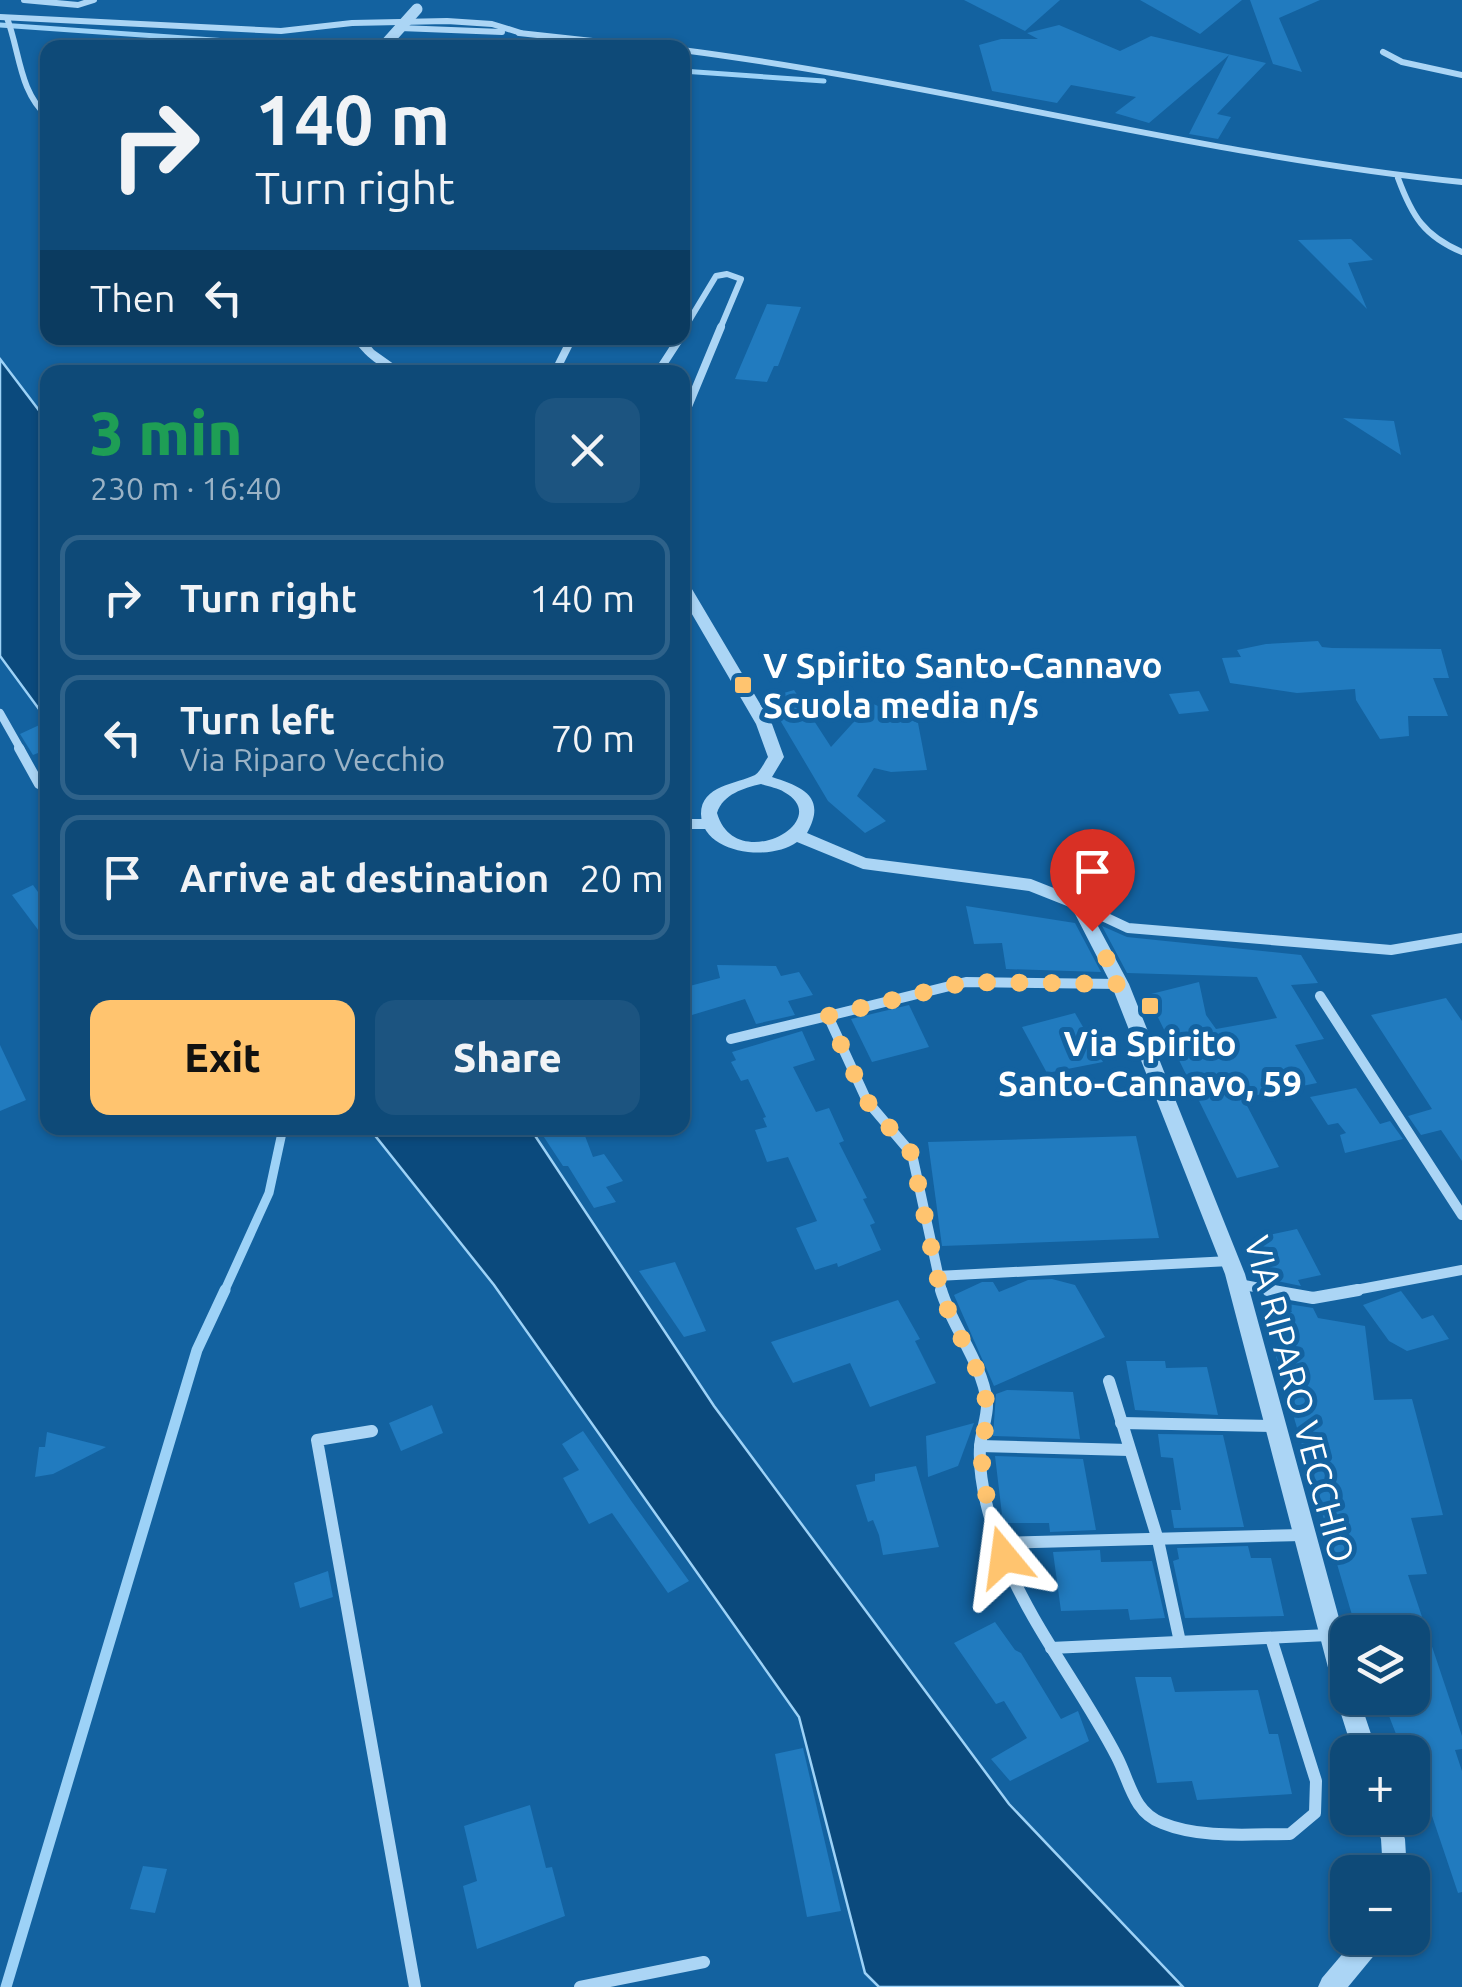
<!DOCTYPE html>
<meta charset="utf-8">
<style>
:root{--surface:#0e4a78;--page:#1c5480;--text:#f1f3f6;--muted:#9bb3c6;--line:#2e628a;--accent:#ffc46f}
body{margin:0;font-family:Ubuntu,sans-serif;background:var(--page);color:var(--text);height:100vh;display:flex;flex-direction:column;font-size:38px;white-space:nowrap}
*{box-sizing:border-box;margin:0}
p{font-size:32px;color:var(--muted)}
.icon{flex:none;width:55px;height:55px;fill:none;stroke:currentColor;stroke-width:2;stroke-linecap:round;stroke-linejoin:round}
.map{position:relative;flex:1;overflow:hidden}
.side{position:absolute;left:40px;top:365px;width:650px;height:770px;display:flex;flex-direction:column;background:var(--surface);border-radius:20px;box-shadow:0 2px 8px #0004,0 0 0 2px var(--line)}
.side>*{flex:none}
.banner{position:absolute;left:40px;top:40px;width:650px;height:305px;border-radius:20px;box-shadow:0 2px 8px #0004,0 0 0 2px var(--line);background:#0e4a78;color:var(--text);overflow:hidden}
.buttons{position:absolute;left:1330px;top:1615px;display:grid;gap:20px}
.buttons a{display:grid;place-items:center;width:100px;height:100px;border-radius:20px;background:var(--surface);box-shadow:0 2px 8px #0004,0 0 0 2px var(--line);font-size:50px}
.pin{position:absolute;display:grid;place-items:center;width:85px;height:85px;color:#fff;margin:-102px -42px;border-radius:50% 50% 50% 0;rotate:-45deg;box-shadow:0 0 10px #0007}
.pin .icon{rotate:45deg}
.me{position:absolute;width:110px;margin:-55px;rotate:344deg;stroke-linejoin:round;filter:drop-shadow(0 0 8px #0008)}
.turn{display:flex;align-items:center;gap:35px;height:210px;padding:0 50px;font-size:45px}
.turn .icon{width:130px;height:130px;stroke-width:2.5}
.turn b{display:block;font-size:70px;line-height:85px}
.then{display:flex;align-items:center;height:95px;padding:0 50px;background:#0003;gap:20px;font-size:38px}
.round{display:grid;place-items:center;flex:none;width:105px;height:105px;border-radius:20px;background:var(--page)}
.headline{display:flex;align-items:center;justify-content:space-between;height:170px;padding:0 50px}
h1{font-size:60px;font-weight:800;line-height:75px;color:#1e9e55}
.button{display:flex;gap:20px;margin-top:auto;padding:20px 50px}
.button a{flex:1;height:115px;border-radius:20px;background:var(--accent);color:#111;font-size:40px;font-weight:800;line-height:115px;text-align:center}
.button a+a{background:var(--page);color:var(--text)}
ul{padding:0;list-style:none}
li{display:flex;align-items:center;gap:30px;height:125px;margin:0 20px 15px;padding:0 30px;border:5px solid var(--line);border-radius:20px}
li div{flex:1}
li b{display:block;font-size:38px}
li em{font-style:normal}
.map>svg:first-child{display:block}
</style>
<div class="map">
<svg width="1462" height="1987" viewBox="0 0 1462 1987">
<rect width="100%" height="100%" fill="#1362a0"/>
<!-- water -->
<g fill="#0b4a7d" stroke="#9dd2f7" stroke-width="2.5">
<path d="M 0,359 L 47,421 L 47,720 L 0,656 Z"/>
<path d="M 369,1128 L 530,1128 L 714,1406 L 1009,1804 L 1183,1987 L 879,1987 L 865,1973 L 799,1717 L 494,1285 Z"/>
</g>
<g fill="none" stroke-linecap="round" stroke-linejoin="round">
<!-- stream-far2 -->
<g stroke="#9dd2f7" stroke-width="5">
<path d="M 0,25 L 328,48"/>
<path d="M 682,71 L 824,81"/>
</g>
<!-- stream-far1 -->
<path stroke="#9dd2f7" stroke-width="9" d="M 224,1292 L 269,1193 L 283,1128"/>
<!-- stream -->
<path stroke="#9dd2f7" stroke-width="11" d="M 6,1987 L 197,1350 L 225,1290"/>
</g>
<!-- building -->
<g fill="#217bbf">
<path d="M 964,0 L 1060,0 L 1025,31 Z"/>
<path d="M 1140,0 L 1242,0 L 1200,34 Z"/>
<path d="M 1250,0 L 1320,0 L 1279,18 L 1302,72 L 1273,64 Z"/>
<path d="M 1059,25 L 1120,51 L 1151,36 L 1266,63 L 1217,114 L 1231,117 L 1218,139 L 1189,134 L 1229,55 L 1149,123 L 1115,113 L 1136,97 L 1071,85 L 1057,103 L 992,91 L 979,45 L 1001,39 L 1038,39 L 1027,33 Z"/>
<path d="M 1351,239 L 1373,260 L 1348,263 L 1367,309 L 1298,240 Z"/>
<path d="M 767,304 L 801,307 L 778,366 L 774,366 L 767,382 L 735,379 Z"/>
<path d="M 1343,418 L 1394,421 L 1401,455 Z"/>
<path d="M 1318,641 L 1322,647 L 1332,648 L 1441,649 L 1449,678 L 1433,678 L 1448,716 L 1408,716 L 1409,736 L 1380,739 L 1356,700 L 1355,689 L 1297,693 L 1230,683 L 1222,658 L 1241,657 L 1237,650 L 1266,644 Z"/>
<path d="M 794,690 L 831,747 L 871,703 L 918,723 L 927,770 L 891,772 L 874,768 L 857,796 L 886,821 L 865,833 L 828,801 L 767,698 Z"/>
<path d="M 1199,691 L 1209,711 L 1179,714 L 1169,694 Z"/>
<path d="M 48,721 L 48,749 L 33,755 L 20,734 Z"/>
<path d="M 33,885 L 48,906 L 48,943 L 12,895 Z"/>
<path d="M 966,906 L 1075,923 L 1101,972 L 1006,969 L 1002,943 L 974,944 Z"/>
<path d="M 1102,926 L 1127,937 L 1301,955 L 1318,983 L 1291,985 L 1324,1039 L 1295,1045 L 1317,1083 L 1243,1098 L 1279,1167 L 1237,1178 L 1147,995 L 1199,982 L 1206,1015 L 1216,1029 L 1277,1018 L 1257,977 L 1127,973 Z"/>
<path d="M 717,965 L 776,966 L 781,976 L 799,972 L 813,995 L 788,1001 L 795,1015 L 756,1024 L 745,999 L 682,1018 L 682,988 L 720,978 Z"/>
<path d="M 1446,998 L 1462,1021 L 1462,1161 L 1441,1130 L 1421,1135 L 1408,1116 L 1432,1109 L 1371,1015 Z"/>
<path d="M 909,1005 L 929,1047 L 872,1062 L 851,1019 Z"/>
<path d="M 1075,1013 L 1103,1062 L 1047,1073 L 1022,1027 Z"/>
<path d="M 802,1031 L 815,1060 L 793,1067 L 816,1112 L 829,1108 L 844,1141 L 839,1143 L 867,1198 L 863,1199 L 875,1223 L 870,1225 L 881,1250 L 838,1267 L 837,1263 L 815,1270 L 796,1228 L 817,1221 L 788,1157 L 767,1162 L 755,1130 L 767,1127 L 763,1118 L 766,1117 L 748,1079 L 741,1081 L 731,1062 L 736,1060 L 732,1052 Z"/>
<path d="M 0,1045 L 26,1100 L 0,1111 Z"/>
<path d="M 1356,1088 L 1380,1124 L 1390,1121 L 1403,1139 L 1345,1153 L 1340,1135 L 1346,1133 L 1338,1123 L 1328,1125 L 1310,1097 Z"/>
<path d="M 538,1128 L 582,1128 L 593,1157 L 604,1154 L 623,1181 L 606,1187 L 616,1202 L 594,1208 L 568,1166 L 563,1166 Z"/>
<path d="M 1136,1136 L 1159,1238 L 942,1246 L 928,1142 Z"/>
<path d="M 1297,1229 L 1321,1275 L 1298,1280 L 1301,1286 L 1277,1281 L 1255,1238 Z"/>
<path d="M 675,1262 L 706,1331 L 684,1337 L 639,1271 Z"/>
<path d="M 1052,1279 L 1075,1285 L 1105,1337 L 994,1386 L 954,1295 L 982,1282 L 993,1282 L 999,1292 L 1028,1280 Z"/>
<path d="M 1401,1291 L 1422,1319 L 1433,1315 L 1449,1339 L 1407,1351 L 1389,1341 L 1363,1305 Z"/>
<path d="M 898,1300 L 920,1339 L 915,1341 L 936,1383 L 870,1407 L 850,1363 L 793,1383 L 771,1342 Z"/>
<path d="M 1288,1304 L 1313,1308 L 1318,1318 L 1365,1326 L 1374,1400 L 1412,1399 L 1443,1515 L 1411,1518 L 1427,1574 L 1408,1575 L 1462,1736 L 1462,1749 L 1455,1750 L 1462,1771 L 1462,1892 L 1458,1893 L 1428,1804 L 1418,1804 L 1412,1786 L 1412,1752 L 1403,1752 L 1382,1698 L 1412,1698 L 1412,1632 L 1357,1632 L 1275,1353 L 1282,1353 L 1269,1314 L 1292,1312 Z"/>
<path d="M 1126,1361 L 1165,1361 L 1166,1368 L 1207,1367 L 1218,1415 L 1135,1410 Z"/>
<path d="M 1007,1390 L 1073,1392 L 1080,1439 L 993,1436 L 996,1394 Z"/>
<path d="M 432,1405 L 443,1433 L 401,1451 L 389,1423 Z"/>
<path d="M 974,1423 L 958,1466 L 928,1477 L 926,1436 Z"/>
<path d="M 583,1431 L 632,1502 L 689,1581 L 668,1593 L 612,1513 L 589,1524 L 563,1478 L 579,1470 L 562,1444 Z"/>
<path d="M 47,1432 L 106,1447 L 53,1474 L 35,1477 L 39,1447 L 45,1447 Z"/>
<path d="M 1158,1434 L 1223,1435 L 1244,1527 L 1174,1528 L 1171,1510 L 1181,1510 L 1173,1458 L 1161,1457 Z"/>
<path d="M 995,1456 L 1083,1459 L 1096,1530 L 1050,1532 L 1049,1523 L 1003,1523 Z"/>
<path d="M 916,1466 L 939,1547 L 883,1555 L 879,1535 L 873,1520 L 868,1522 L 856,1485 L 875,1481 L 875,1474 Z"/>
<path d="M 1248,1546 L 1251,1558 L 1271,1558 L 1284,1616 L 1185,1618 L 1173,1561 L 1179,1559 L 1177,1548 Z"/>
<path d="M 1100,1550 L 1101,1562 L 1152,1561 L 1165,1618 L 1130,1620 L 1128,1609 L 1061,1611 L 1053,1552 Z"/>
<path d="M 328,1571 L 333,1597 L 300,1608 L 294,1583 Z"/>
<path d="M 995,1622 L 1015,1650 L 1021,1653 L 1061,1719 L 1078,1711 L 1089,1741 L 1010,1781 L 991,1759 L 1027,1738 L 1004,1701 L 996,1704 L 954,1643 Z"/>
<path d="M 1135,1677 L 1171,1677 L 1175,1692 L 1258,1690 L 1269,1734 L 1278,1734 L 1292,1794 L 1197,1800 L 1192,1781 L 1157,1783 Z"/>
<path d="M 803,1748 L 841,1911 L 807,1917 L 775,1754 Z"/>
<path d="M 530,1805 L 546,1868 L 552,1867 L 565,1916 L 477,1949 L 463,1886 L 477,1881 L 464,1826 Z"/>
<path d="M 143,1866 L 167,1869 L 155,1913 L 130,1909 Z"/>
</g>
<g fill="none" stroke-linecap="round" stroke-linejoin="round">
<!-- minor-far3 -->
<g stroke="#abd5f5" stroke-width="6">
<path d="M 24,0 L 78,5 L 94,0"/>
<path d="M 0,17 L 281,31 L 352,23 L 447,21 L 492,24 L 521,33"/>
<path d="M 7,18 C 20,52 19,92 48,117"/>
<path d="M 400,28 L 502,32"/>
<path d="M 519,33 L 657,48"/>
<path d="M 682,50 C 944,84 1199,155 1462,182"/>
<path d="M 1383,52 L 1402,62 L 1462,75"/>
<path d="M 1398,178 C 1412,216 1424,236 1462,252"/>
<path d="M 684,329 L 716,276 L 727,274 L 741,279 L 720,329"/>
</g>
<!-- minor-far2 -->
<g stroke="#abd5f5" stroke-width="8">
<path d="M 682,333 L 686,327"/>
<path d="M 555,372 L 572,338"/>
<path d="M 658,372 L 680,338"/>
<path d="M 687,409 L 721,327"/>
<path d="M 0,713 L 21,750"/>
</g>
<!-- minor-far1 -->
<g stroke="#abd5f5" stroke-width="10">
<path d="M 19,748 L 39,784 L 48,788"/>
<path d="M 682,824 L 712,824"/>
<path d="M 1079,905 L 1128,928 L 1391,950 L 1462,938"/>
<path d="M 1320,996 L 1462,1215"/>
<path d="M 828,1016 L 966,982 L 1120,984"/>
<path d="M 731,1039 L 828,1016 L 867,1101 L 912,1154 L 942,1292"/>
<path d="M 937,1276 L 1230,1261"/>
<path d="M 1239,1284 L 1281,1292"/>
<path d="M 1345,1292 L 1462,1270"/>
</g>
<!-- minor -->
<g stroke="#abd5f5" stroke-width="12">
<path d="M 941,1290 C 952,1327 982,1362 987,1402 C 988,1416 981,1432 980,1447 C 978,1482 991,1526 1004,1558 C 1033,1629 1082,1689 1117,1757 C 1130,1782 1133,1812 1162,1823 C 1201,1839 1249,1834 1290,1834 L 1315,1813 L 1316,1781 L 1271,1638"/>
<path d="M 1268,1290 L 1313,1298 L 1358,1290"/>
<path d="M 1109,1381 L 1158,1540 L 1180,1642"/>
<path d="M 1121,1423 L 1274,1426"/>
<path d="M 372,1431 L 317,1440 L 415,1987"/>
<path d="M 980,1446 L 1129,1450"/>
<path d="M 1000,1543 L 1302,1535"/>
<path d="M 1051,1648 L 1328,1635"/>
<path d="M 580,1987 L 704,1962"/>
</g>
<!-- tertiary -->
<g fill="#abd5f5" fill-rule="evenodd">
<path d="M 352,338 L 364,338 L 374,350 L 405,372 C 382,373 365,356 352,338 Z"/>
<path d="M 682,580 L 689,584 L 772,724 L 784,757 L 772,777 C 803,787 827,797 807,833 L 866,858 L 1031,879 L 1084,900 L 1129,984 L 1245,1274 L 1348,1651 L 1348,1698 L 1359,1698 L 1377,1752 L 1353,1752 L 1336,1698 L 1225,1274 L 1111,984 L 1072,908 L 1029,891 L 863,869 L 797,842 C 770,862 702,854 701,814 C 701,785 737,784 755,775 C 760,772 764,763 768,757 L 756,724 L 682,597 ZM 761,784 C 769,787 778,788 784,792 C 837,821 735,876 717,813 C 723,794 744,788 761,784 Z"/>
<path d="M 1374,1818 L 1398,1818 L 1405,1839 L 1407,1872 L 1383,1872 L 1381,1839 Z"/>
<path d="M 1356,1938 L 1385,1938 L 1381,1947 L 1348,1987 L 1318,1987 L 1322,1978 Z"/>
</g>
<!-- tertiary-bridge -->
<path stroke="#abd5f5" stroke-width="11" d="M 382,48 L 417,9"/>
</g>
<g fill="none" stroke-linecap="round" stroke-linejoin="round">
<!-- route -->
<path stroke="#ffc46f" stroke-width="18" stroke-dasharray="0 32.4" d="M 1004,1557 L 981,1476 L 987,1403 L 975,1365 L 950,1316 L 937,1276 L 912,1154 L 866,1100 L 828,1016 L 966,982 L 1120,984 L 1092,931"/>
</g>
<!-- markers -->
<g fill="#ffc46f" stroke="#1362a0" stroke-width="4">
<rect x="733" y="675" width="20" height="20" rx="5"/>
<rect x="1140" y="996" width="20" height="20" rx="5"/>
</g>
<g text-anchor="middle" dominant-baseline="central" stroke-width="10" stroke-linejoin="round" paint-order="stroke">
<!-- poi labels -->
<g font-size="35" font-weight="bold" fill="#fff" stroke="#1362a0" text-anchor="start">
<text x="763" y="665">V Spirito Santo-Cannavo<tspan x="763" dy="40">Scuola media n/s</tspan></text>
<text x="1150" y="1043" text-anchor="middle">Via Spirito<tspan x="1150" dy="40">Santo-Cannavo, 59</tspan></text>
</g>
<!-- street labels -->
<g font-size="35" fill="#fff" stroke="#1362a0">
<text transform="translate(1300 1399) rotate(75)">VIA RIPARO VECCHIO</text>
</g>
</g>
</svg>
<div class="buttons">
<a><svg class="icon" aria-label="layers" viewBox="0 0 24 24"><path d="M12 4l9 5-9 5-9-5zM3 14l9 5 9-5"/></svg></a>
<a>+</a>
<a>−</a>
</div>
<div class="pin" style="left:1092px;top:931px;background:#d93025"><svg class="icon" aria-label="arrive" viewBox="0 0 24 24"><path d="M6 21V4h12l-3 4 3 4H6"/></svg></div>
<svg class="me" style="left:1004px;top:1557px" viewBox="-20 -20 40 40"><path d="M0-17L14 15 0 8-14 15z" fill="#ffc46f" stroke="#fff" stroke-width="4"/></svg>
<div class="banner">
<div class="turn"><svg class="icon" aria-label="right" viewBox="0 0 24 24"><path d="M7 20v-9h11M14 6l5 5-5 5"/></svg><div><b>140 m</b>Turn right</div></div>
<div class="then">Then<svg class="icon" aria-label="left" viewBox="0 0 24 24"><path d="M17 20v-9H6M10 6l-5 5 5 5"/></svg></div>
</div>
<section class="side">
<div class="headline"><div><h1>3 min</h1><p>230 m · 16:40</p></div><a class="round"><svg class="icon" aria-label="close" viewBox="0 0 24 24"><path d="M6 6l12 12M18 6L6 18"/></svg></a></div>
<ul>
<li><svg class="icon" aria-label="right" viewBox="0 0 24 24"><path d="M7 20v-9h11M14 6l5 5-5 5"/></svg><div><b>Turn right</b></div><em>140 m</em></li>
<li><svg class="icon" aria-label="left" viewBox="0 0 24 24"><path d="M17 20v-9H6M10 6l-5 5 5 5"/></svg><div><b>Turn left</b><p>Via Riparo Vecchio</p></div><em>70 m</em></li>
<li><svg class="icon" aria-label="arrive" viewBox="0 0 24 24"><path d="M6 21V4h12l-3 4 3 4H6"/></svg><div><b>Arrive at destination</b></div><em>20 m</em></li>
</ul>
<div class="button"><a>Exit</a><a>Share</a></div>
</section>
</div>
